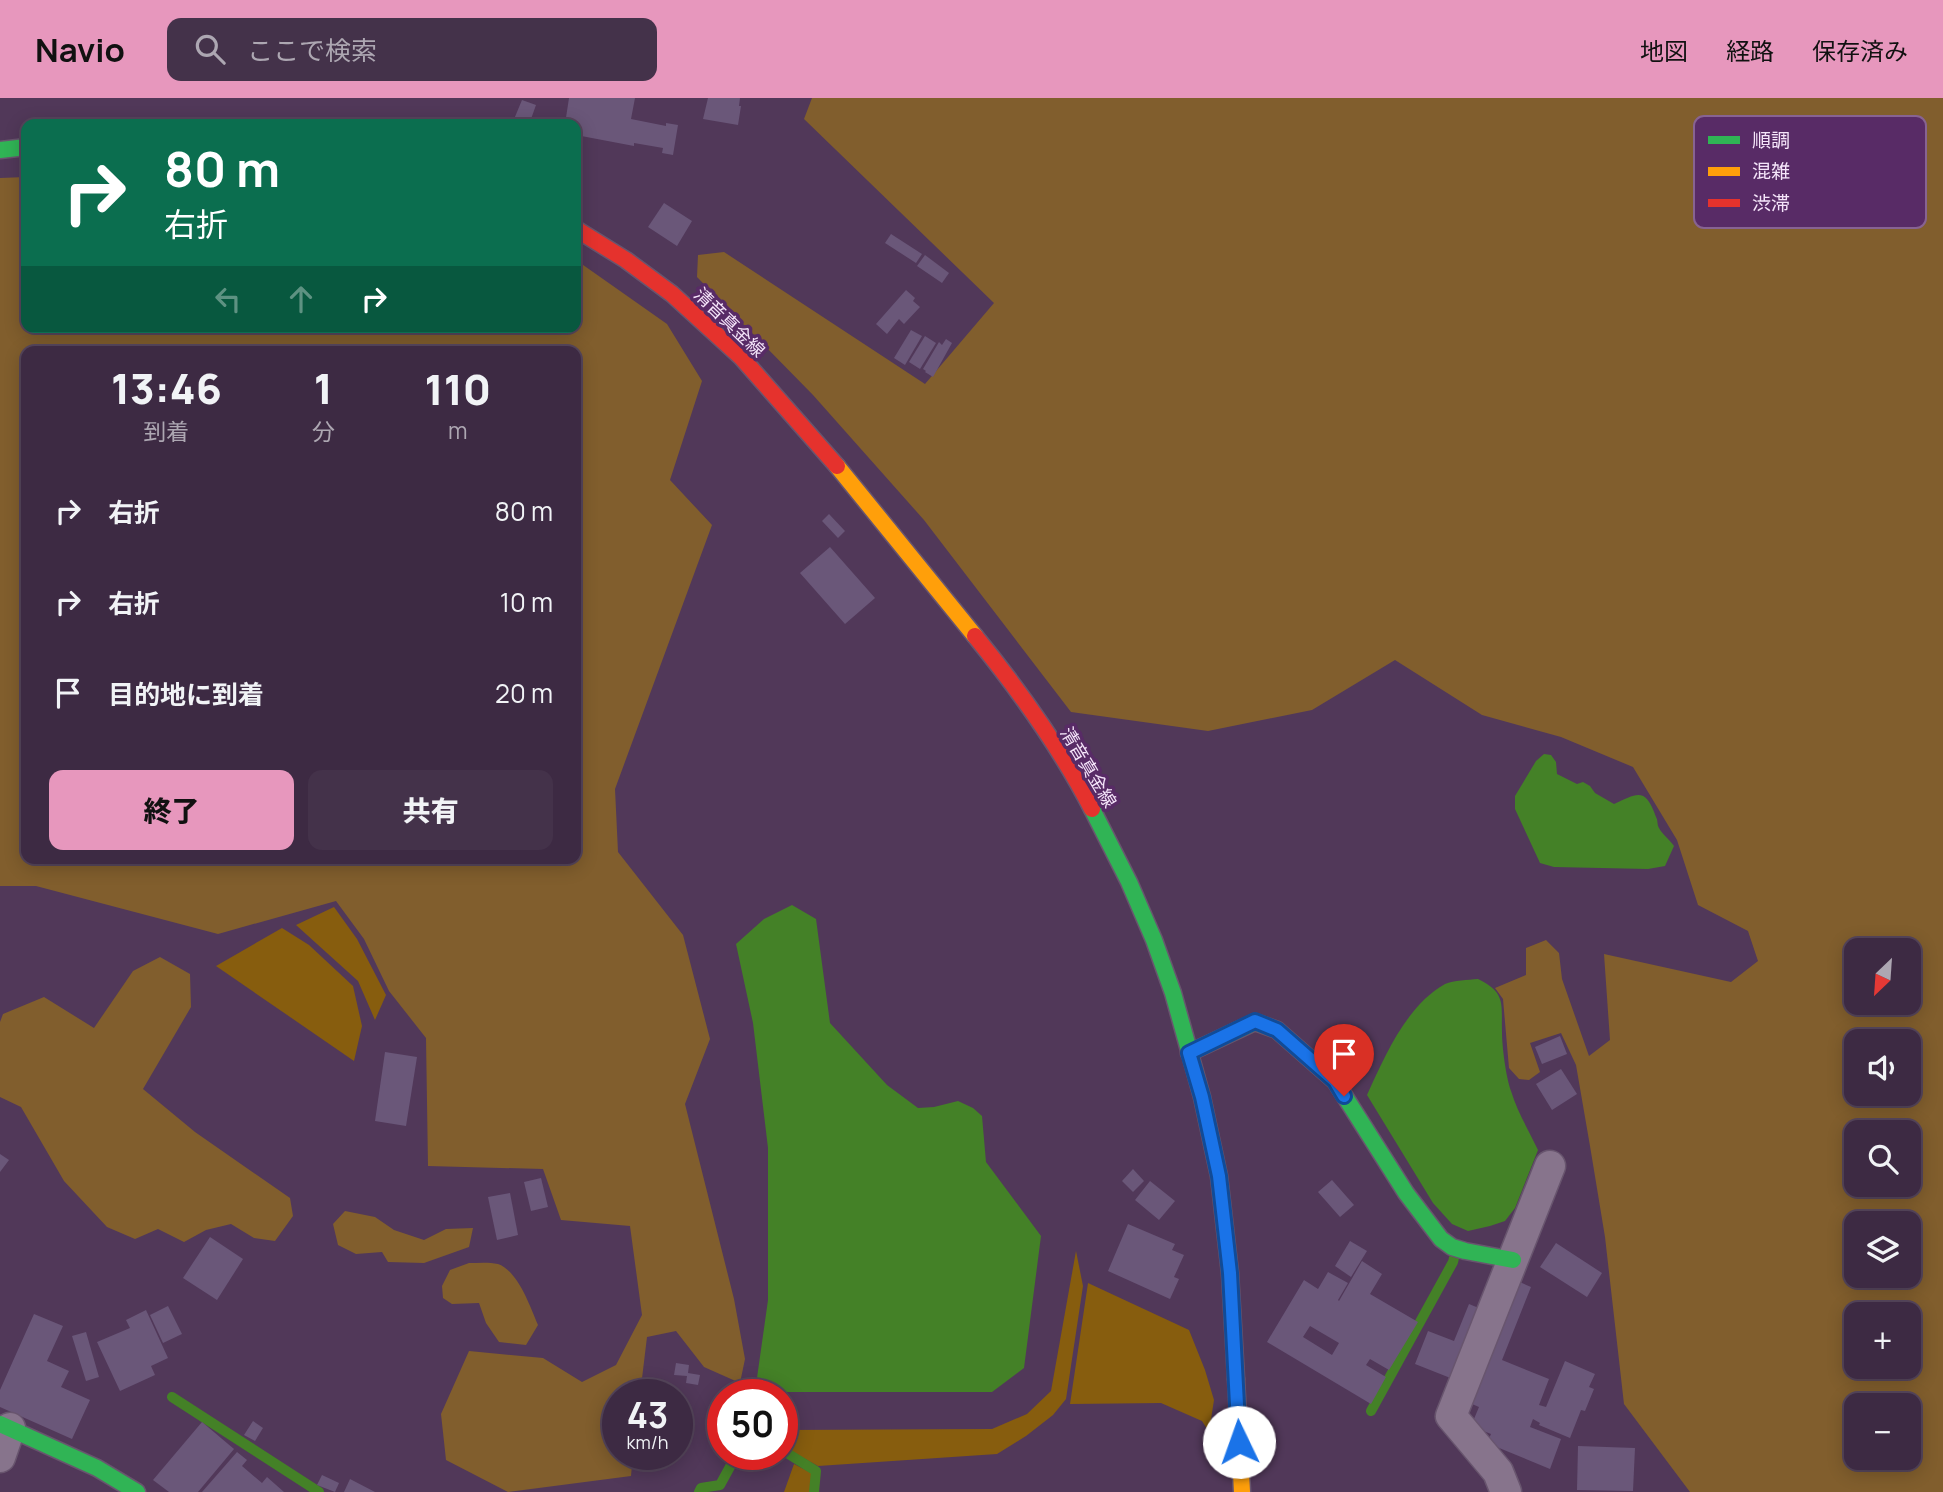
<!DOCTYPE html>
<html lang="ja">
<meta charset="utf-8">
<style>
:root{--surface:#3d2a43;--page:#44324a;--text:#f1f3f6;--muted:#ada7b2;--line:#56465c;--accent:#e797bd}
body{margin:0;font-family:Manrope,"Noto Sans JP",sans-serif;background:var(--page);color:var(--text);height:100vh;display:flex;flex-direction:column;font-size:26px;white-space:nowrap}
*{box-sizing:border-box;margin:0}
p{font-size:23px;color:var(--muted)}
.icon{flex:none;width:38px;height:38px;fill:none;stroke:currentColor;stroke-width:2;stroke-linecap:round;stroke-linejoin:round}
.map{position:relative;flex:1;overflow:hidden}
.sheet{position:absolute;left:21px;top:248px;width:560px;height:518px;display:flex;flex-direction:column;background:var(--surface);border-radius:14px;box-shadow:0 4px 18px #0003,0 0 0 2px var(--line)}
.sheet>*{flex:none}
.top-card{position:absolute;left:21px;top:21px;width:560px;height:214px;border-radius:14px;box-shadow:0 4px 18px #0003,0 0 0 2px var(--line);background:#0b6e4f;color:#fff;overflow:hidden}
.needle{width:46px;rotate:205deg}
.buttons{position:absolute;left:1844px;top:840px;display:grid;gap:14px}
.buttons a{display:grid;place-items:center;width:77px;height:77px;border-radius:14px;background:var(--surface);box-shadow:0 4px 18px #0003,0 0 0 2px var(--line);font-size:35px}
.speed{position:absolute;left:602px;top:1281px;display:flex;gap:14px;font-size:35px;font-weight:700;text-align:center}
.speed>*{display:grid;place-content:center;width:91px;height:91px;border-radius:50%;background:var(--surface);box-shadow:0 4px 18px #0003,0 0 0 2px var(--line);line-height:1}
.speed small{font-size:18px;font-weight:400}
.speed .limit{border:10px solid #d22;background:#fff;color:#111}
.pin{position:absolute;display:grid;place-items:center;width:60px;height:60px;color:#fff;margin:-72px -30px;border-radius:50% 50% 50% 0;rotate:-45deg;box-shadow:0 0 7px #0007}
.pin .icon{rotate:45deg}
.me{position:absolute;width:77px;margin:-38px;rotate:357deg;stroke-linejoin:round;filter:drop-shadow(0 0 5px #0008)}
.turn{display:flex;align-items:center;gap:24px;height:147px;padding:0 28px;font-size:32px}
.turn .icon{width:91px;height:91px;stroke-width:2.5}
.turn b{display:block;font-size:49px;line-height:60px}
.lanes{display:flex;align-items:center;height:66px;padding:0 28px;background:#0003;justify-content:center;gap:35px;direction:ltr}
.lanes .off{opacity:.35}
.eta{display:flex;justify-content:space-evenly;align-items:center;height:119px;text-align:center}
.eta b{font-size:42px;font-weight:800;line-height:49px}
.action{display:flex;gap:14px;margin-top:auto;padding:14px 28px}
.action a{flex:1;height:80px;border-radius:14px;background:var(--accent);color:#111;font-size:28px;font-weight:800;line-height:80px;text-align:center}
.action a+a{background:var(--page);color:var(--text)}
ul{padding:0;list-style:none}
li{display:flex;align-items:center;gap:21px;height:91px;padding:0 28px}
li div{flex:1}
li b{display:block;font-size:26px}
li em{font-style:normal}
header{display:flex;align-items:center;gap:42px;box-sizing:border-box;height:98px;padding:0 35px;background:var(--accent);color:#111}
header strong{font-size:33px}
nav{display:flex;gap:38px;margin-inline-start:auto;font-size:24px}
.search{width:490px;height:63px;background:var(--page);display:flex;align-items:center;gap:18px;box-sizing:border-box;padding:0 24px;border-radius:14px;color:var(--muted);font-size:26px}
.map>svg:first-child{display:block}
</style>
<header>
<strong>Navio</strong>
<div class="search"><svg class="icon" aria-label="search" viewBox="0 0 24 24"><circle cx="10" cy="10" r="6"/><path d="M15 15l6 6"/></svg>ここで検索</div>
<nav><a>地図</a><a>経路</a><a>保存済み</a></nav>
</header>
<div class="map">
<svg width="1943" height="1394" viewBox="0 0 1943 1394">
<rect width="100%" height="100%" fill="#513859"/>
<!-- green -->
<g fill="#875d0e">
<path d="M 334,809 L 357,841 L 386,897 L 375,922 L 358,883 L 296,827 Z"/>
<path d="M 282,830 L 309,847 L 353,888 L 362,928 L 354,963 L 216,868 Z"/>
<path d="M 1076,1153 L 1083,1188 L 1066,1301 L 1053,1317 L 1026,1338 L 997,1356 L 818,1368 L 782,1348 L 782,1332 L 992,1331 L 1027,1316 L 1051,1293 Z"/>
<path d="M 1088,1185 L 1189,1232 L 1205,1272 L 1214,1302 L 1209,1334 L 1202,1323 L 1161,1305 L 1070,1306 Z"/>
<path d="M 794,1366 L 813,1376 L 811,1394 L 784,1394 Z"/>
</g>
<!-- forest -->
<g fill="#815e2d" fill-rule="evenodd">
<path d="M 812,0 L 1943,0 L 1943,1394 L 1690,1394 L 1624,1306 L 1605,1139 L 1590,1048 L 1576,967 L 1561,935 L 1530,945 L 1540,974 L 1529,982 L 1519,981 L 1509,970 L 1503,901 L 1495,890 L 1526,877 L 1526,850 L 1546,842 L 1559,855 L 1562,881 L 1589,958 L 1610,942 L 1604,856 L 1731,884 L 1758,863 L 1748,833 L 1698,807 L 1677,742 L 1633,669 L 1561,639 L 1482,617 L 1395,562 L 1312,612 L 1208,633 L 1071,614 L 924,422 L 813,297 L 697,179 L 698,157 L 724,154 L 925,286 L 994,205 L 804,21 ZM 1857,852 L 1909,852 L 1909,905 L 1857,905 ZM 1857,943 L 1909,943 L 1909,996 L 1857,996 ZM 1857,1034 L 1909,1034 L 1909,1087 L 1857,1087 ZM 1857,1125 L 1909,1125 L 1909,1178 L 1857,1178 ZM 1857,1216 L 1909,1216 L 1909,1269 L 1857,1269 ZM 1857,1307 L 1909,1307 L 1909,1360 L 1857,1360 Z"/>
<path d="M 26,79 L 26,229 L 576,229 L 576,162 L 667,226 L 702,283 L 670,382 L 712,427 L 615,691 L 618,754 L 683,837 L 710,941 L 685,1006 L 734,1201 L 745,1261 L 740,1285 L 704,1269 L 676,1233 L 647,1239 L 640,1297 L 618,1297 L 618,1356 L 633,1356 L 631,1378 L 508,1394 L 446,1362 L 441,1316 L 469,1253 L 543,1260 L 582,1284 L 616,1267 L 642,1217 L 630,1128 L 561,1122 L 543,1071 L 428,1068 L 426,940 L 389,893 L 364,841 L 336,803 L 218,836 L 36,788 L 0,788 L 0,80 ZM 26,254 L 576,254 L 576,761 L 26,761 Z"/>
<path d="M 160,859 L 190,876 L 191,909 L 143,991 L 195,1034 L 290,1100 L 293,1118 L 275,1143 L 254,1140 L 231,1126 L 206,1132 L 184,1144 L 158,1131 L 135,1141 L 107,1129 L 64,1083 L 21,1009 L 0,999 L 0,924 L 3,916 L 44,899 L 94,930 L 133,873 Z"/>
<path d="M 345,1113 L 375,1119 L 394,1132 L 424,1142 L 446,1131 L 473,1130 L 469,1149 L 424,1165 L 388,1164 L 382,1154 L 356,1156 L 338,1147 L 333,1126 Z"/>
<path d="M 469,1165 C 478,1165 489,1164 498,1166 C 518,1173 530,1208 538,1227 L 526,1247 L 499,1244 L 486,1225 L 479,1205 L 452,1206 L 443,1200 L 442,1188 L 450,1172 Z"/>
</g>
<!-- water -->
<g fill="#448127">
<path d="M 1544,656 L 1551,657 L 1556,664 L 1557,676 L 1577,686 L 1583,684 L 1590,688 L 1595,695 L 1614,706 C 1637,696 1645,688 1656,719 C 1658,722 1657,727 1659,730 C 1662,736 1670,742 1674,748 L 1665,768 L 1648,771 L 1554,769 L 1540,765 L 1515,711 L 1515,698 L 1536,663 Z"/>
<path d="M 792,807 L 816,821 L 830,925 L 887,987 L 918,1010 L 934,1009 L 958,1003 L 973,1010 L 982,1018 L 986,1064 L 1041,1138 L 1024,1270 L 992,1294 L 755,1294 L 768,1202 L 768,1050 L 753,925 L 736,846 L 764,821 Z"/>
<path d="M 1478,881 C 1507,895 1501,907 1502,934 C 1502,949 1506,979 1511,993 C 1517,1013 1529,1033 1538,1052 L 1515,1110 L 1505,1123 L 1490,1128 L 1468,1133 L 1452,1126 L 1433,1105 L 1367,997 C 1385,958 1406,908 1445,886 C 1454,882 1468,882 1478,881 Z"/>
</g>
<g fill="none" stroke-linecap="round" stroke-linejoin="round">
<!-- stream -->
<g stroke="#448127" stroke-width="10">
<path d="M 172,1299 L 319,1394"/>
<path d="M 1371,1313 L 1453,1164 L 1455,1156"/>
<path d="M 782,1352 L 816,1373 L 814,1394"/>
<path d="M 699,1394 L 701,1390 L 720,1387 L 737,1356"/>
</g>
</g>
<!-- building -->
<g fill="#6a5779" fill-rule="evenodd">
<path d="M 569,0 L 635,0 L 631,21 L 666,28 L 666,25 L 678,27 L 673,57 L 662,55 L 663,50 L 634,45 L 634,48 L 576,37 L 576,26 L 565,26 Z"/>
<path d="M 708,0 L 740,0 L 739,8 L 741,8 L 738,27 L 703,21 Z"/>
<path d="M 522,2 L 536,7 L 531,21 L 527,20 L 525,26 L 512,26 Z"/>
<path d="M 664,105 L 692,123 L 677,148 L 648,129 Z"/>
<path d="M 891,136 L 922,156 L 916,165 L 885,145 Z"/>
<path d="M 925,157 L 949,175 L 942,185 L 917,168 Z"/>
<path d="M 906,192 L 915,200 L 913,203 L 920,209 L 904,226 L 899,221 L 887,236 L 876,226 Z"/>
<path d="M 911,232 L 922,238 L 905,267 L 894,260 Z"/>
<path d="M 925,238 L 936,245 L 920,271 L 909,264 Z"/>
<path d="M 946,241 L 952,245 L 933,279 L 925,274 L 926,273 L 923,271 L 939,244 L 942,247 Z"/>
<path d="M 829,416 L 845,433 L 838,440 L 822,423 Z"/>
<path d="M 830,449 L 875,500 L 845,526 L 800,475 Z"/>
<path d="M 1560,938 L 1567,956 L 1542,966 L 1535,949 Z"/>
<path d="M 385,954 L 417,959 L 406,1028 L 375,1023 Z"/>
<path d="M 1561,971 L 1577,996 L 1552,1012 L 1536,986 Z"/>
<path d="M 0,1056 L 9,1062 L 0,1074 Z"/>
<path d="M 1133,1071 L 1144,1083 L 1133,1094 L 1122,1083 Z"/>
<path d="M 541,1080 L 548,1109 L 531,1113 L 524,1084 Z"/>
<path d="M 1332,1082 L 1354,1107 L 1340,1119 L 1318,1094 Z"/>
<path d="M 1150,1083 L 1175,1103 L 1159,1122 L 1135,1102 Z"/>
<path d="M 510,1095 L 518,1137 L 497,1142 L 488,1099 Z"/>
<path d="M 1128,1126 L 1175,1146 L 1172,1152 L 1184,1157 L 1174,1179 L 1179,1181 L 1170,1201 L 1108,1173 Z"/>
<path d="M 210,1139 L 243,1161 L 217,1202 L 183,1180 Z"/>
<path d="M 1350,1143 L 1367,1153 L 1351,1179 L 1335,1168 Z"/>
<path d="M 1556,1145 L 1602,1175 L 1587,1199 L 1540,1169 Z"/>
<path d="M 1362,1163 L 1382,1176 L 1370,1196 L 1418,1224 L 1389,1272 L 1370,1261 L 1366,1267 L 1386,1279 L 1371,1306 L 1267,1244 L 1304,1182 L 1318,1191 L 1328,1174 L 1348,1185 L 1338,1202 L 1339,1203 ZM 1310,1228 L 1339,1245 L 1332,1257 L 1303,1239 Z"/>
<path d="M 1515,1182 L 1531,1189 L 1502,1262 L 1549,1281 L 1539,1307 L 1546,1309 L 1565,1263 L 1595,1276 L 1589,1289 L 1594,1291 L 1585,1313 L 1581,1312 L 1570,1340 L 1539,1327 L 1540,1325 L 1533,1321 L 1530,1329 L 1561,1341 L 1550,1371 L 1487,1345 L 1491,1336 L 1471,1328 L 1479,1309 L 1465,1303 Z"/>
<path d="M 1469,1206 L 1486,1213 L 1458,1283 L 1415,1266 L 1428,1233 L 1454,1243 Z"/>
<path d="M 168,1208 L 182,1236 L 163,1245 L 150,1217 Z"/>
<path d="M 146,1212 L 168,1260 L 151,1268 L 155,1277 L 120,1293 L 97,1244 L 130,1230 L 126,1222 Z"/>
<path d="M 34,1216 L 63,1228 L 47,1263 L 69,1273 L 61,1289 L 90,1302 L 72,1341 L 0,1309 L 0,1292 Z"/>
<path d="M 86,1234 L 99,1279 L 86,1283 L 72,1238 Z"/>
<path d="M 676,1265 L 689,1267 L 688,1275 L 700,1277 L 698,1287 L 686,1285 L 687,1278 L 674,1277 Z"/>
<path d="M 253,1323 L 263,1330 L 255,1343 L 244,1337 Z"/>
<path d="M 202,1324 L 234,1351 L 198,1394 L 169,1394 L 153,1382 Z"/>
<path d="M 1578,1348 L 1635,1350 L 1633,1393 L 1577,1392 Z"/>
<path d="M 237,1354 L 247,1362 L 242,1368 L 262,1385 L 267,1379 L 284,1394 L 202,1394 Z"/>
<path d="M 322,1377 L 339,1385 L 335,1394 L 317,1387 Z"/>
<path d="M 350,1381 L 375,1394 L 344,1394 Z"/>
</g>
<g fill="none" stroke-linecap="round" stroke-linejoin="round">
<!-- street casing -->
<g stroke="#68556e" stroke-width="33">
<g id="street">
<path d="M 0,1359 L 10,1330"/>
<path d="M 1506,1394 L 1498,1374 L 1451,1318 L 1550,1068"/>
</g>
</g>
<!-- fast casing -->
<g stroke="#68556e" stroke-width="19">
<g id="fast">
<path d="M 0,52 L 26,49"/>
<path d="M 1092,711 L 1129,784 L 1154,842 L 1173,895 L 1202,999 L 1219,1078 L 1230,1175 L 1236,1281"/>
<path d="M 1189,955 L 1255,924 L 1277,932 L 1335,983 L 1406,1095 L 1441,1141 L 1452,1149 L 1465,1153 L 1513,1162"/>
<path d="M 0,1326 L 97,1370 L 137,1394"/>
</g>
</g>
<!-- slow casing -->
<g stroke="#68556e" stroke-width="19">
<g id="slow">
<path d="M 837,368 L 975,538"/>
<path d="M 1236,1281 L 1242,1394"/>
</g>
</g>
<!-- jam casing -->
<g stroke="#68556e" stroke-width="19">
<g id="jam">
<path d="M 576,131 L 626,162 L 672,196 L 741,259 L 837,368"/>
<path d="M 975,538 C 1019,592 1060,649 1092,711"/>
</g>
</g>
<!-- street -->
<use href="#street" stroke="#87748c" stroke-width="30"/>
<!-- fast -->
<use href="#fast" stroke="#30b455" stroke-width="16"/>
<!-- slow -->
<use href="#slow" stroke="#ff9f0a" stroke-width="16"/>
<!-- jam -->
<use href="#jam" stroke="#e5322d" stroke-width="16"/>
</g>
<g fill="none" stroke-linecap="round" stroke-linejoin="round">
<!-- route casing -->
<g stroke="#114b97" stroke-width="18">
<path id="route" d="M 1239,1344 L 1230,1175 L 1219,1078 L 1202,999 L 1189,955 L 1255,923 L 1277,932 L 1335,983 L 1344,998"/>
</g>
<!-- route -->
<use href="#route" stroke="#1a73e8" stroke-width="12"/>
</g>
<g text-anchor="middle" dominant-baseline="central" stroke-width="7" stroke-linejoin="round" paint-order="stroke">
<!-- street labels -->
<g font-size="18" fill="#f5e5fa" stroke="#582b66">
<text transform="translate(730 224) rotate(44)">清音真金線</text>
<text transform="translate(1089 669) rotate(59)">清音真金線</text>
</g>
</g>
<!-- legend -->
<rect x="1694" y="18" width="232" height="112" rx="10" fill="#582b66" stroke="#876392" stroke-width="2"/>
<rect x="1708" y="38" width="32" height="8" fill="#30b455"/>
<rect x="1708" y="69" width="32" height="9" fill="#ff9f0a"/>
<rect x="1708" y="101" width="32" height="8" fill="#e5322d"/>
<g font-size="19" fill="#f5e5fa">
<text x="1752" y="49">順調</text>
<text x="1752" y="80">混雑</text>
<text x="1752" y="112">渋滞</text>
</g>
</svg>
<div class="buttons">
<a><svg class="needle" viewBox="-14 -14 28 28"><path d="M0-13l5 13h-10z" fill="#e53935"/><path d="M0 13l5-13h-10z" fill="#ada7b2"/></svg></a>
<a><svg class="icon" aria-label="sound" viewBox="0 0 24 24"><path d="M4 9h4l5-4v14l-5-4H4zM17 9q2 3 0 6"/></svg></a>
<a><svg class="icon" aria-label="search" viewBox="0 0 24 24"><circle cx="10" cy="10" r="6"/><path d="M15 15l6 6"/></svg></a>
<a><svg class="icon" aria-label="layers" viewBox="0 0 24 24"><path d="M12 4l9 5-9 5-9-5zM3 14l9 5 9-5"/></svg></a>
<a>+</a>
<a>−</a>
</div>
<div class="speed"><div>43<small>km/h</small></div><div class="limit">50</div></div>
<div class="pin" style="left:1344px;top:998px;background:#d93025"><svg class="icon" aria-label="arrive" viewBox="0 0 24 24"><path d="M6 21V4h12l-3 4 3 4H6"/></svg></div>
<svg class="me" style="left:1239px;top:1344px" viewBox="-20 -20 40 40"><circle r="19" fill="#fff"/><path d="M0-13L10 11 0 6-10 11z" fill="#1a73e8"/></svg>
<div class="top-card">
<div class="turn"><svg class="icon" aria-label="right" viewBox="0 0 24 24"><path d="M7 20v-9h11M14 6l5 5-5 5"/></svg><div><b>80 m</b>右折</div></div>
<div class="lanes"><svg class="icon off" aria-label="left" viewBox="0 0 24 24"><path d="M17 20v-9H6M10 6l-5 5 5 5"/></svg><svg class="icon off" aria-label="ahead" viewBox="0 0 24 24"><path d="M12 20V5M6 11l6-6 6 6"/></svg><svg class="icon" aria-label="right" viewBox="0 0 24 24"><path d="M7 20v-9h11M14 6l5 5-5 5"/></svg></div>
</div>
<section class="sheet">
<div class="eta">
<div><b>13:46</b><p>到着</p></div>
<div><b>1</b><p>分</p></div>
<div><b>110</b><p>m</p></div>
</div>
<ul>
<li><svg class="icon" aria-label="right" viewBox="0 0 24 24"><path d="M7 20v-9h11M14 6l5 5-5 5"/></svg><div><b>右折</b></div><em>80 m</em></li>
<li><svg class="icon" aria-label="right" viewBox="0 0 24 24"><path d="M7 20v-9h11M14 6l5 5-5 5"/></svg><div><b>右折</b></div><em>10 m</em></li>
<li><svg class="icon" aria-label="arrive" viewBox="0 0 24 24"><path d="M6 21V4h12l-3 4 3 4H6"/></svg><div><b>目的地に到着</b></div><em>20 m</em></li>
</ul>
<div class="action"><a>終了</a><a>共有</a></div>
</section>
</div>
